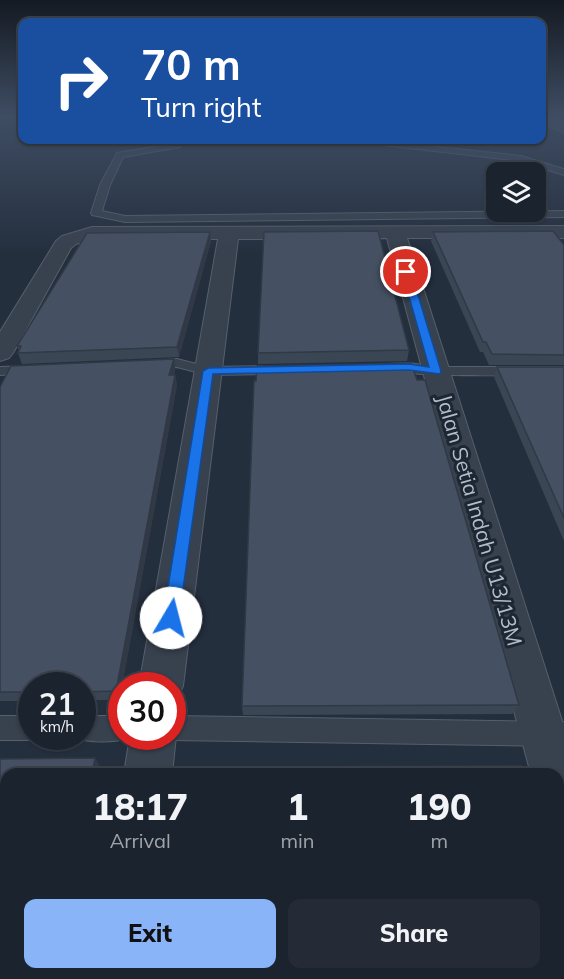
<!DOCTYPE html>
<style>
:root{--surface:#1b232e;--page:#242b36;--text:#f1f3f6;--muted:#a0a4aa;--line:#39404a;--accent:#8ab4f8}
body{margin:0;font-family:Mulish,sans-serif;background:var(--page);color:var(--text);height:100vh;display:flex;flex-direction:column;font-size:22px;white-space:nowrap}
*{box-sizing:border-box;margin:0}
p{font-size:20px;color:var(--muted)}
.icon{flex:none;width:33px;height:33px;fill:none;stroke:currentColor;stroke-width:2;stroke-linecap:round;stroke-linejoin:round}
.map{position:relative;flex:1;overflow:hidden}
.side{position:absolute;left:0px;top:768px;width:564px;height:212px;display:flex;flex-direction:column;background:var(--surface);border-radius:18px 18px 0 0;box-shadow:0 2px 4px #0004,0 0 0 2px var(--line)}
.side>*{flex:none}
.top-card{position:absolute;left:18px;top:18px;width:528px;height:126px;border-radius:12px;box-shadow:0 2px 4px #0004,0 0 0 2px var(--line);background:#1a4fa0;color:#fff;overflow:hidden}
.fabs{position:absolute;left:486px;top:162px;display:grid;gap:12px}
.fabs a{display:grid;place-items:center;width:60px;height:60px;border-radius:12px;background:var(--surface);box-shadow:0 2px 4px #0004,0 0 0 2px var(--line);font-size:30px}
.speed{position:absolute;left:18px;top:672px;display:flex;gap:12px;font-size:30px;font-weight:700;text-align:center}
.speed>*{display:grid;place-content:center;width:78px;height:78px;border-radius:50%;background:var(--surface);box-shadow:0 2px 4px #0004,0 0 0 2px var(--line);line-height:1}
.speed small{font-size:15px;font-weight:400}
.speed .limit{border:9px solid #d22;background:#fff;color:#111}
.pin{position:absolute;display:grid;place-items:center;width:51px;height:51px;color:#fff;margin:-26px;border:3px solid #fff;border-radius:50%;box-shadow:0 2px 6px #0007}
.me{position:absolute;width:66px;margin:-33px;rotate:8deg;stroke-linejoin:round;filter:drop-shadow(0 0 4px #0008)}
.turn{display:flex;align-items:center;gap:21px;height:126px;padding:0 24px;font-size:27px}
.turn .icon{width:78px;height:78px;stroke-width:2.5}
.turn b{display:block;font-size:42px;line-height:51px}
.eta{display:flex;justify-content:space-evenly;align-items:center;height:102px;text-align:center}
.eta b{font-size:36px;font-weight:800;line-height:42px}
.button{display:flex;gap:12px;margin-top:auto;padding:12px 24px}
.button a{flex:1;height:69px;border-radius:12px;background:var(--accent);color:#111;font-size:24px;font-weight:800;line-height:69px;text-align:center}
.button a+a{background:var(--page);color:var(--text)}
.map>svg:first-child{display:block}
</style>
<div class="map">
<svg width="564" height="979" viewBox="0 0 564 979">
<rect width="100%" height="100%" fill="#242f3e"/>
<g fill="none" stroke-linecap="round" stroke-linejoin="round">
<!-- service casing -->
<g stroke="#565f6c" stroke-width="2">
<g id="service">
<path d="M 542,119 L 564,127 L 564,132 L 542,123 Z"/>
<path d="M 352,140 L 373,140 L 521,156 L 564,169 L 564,175 L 520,161 L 356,142 Z"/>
<path d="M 177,143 L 181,145 L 180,147 L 123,157 L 110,185 L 102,211 L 125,216 L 564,211 L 564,217 L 125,222 L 92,215 L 91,213 L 100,185 L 117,153 Z"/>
<path d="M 177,359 L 208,367 L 279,366 L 286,370 L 279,374 L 208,375 L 177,367 L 152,369 L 145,365 L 152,361 Z"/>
<path d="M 409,363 L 436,367 L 564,367 L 564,375 C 540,375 390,378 381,368 L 388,364 Z"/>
<path d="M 31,366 L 36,367 L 38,370 L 36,373 L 0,375 L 0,367 Z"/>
<path d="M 0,716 L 32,716 L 32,736 L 41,737 L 32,740 L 0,740 Z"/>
<path d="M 82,716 L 122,716 L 122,736 L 131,737 C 115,743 89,743 73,737 L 82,736 Z"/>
<path d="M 172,716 L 564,722 L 564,746 L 172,740 L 163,736 L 172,736 Z"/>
</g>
</g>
<!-- minor casing -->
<g stroke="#565f6c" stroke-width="2">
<g id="minor">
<path d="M 564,226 L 564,238 L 407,238 L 564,727 L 564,829 L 558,826 L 558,774 L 531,774 L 387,238 L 238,239 L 183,686 L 176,701 L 172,702 L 172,686 L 139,686 L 218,239 L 93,239 L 76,244 L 71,248 L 13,353 L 9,358 L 0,361 L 0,332 L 56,241 L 62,236 L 92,227 Z"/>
<path d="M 172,728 L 176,736 L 172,774 L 124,774 L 130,736 L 172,736 Z"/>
<path d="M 89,974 L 147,974 L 146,979 L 88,979 Z"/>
</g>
</g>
<!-- tertiary casing -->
<g stroke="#565f6c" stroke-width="2">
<path id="tertiary" d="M 542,117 L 564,117 L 564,126 L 544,120 Z"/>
</g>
<!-- service -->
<use href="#service" fill="#38414e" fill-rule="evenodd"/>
<!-- minor -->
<use href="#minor" fill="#38414e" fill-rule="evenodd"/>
<!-- tertiary -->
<use href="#tertiary" fill="#38414e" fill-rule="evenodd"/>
</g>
<!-- wall -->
<g fill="#3b4654">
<path d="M 201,140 L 240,140 L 238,144 L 202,144 Z"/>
<path d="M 210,232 L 211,241 L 179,357 L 22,364 L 18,353 L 19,351 L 17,346 Z"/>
<path d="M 433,232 L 564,245 L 564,365 L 489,365 L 483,352 L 480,352 L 431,241 Z"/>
<path d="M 409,350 L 407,361 L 258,364 L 258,353 Z"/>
<path d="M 174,359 L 175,369 L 174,375 L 175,375 L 177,385 L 122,686 L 120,700 L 82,700 L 82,686 L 32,686 L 32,701 L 0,701 L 0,387 Z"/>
<path d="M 497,367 L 564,367 L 564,541 L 494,377 Z"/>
<path d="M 519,705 L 512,714 L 243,715 L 242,706 Z"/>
</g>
<!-- shaded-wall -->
<g fill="#303945">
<path d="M 210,232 L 211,241 L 179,357 L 177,347 Z"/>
<path d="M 174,359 L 175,369 L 171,385 L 169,375 Z"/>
<path d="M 175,375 L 177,385 L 122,686 L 120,700 L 116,691 Z"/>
<path d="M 95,758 L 100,766 L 98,774 L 92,774 Z"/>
<path d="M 52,974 L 60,974 L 59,979 L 51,979 Z"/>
</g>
<!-- building -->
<g fill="#455162" stroke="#303945" stroke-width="1.5">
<path d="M 378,231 L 409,350 L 258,353 L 264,232 Z"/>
<path d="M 553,231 L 564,245 L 564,355 L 492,354 L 486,342 L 483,342 L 433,232 Z"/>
<path d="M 210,232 L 177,347 L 18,353 L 21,346 L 17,346 L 87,233 Z"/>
<path d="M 174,359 L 169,375 L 175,375 L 116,691 L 82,692 L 82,686 L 32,686 L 32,692 L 0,692 L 0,387 L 11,366 Z"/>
<path d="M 411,363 L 417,380 L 425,380 L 519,705 L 242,706 L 254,381 L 256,381 L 257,366 Z"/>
<path d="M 497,367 L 564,367 L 564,518 Z"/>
<path d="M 95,758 L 92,774 L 6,774 L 6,974 L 52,974 L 51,979 L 0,979 L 0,759 Z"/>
<path d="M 522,766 L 524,774 L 225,774 L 225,767 Z"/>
<path d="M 558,896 L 564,918 L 564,979 L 214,979 L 214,974 L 558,974 Z"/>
</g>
<!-- sky -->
<linearGradient id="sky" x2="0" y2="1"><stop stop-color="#141a22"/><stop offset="0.46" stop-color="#3f4d63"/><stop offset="1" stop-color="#3f4d63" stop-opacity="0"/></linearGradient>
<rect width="564" height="254" fill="url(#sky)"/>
<!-- route -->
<path fill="#1a73e8" stroke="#114b97" stroke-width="1.5" d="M 406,269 L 411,272 L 441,371 L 440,374 L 409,370 L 213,374 L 179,618 L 177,623 L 171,625 L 165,623 L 163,618 L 203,371 L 208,368 L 409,364 L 429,367 L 402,272 Z"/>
<g text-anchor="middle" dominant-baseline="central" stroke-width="6" stroke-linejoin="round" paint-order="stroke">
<!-- street labels -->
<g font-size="21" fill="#b4bcc9" stroke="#1d2633">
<text transform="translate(480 520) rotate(74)">Jalan Setia Indah U13/13M</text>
</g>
</g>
</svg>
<div class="fabs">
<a><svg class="icon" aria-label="layers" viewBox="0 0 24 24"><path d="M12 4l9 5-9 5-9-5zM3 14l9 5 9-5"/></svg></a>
</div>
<div class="speed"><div>21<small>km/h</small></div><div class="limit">30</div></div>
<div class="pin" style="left:406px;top:272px;background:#d93025"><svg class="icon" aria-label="arrive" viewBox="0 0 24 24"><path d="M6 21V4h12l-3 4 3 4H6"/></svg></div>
<svg class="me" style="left:171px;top:618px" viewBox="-20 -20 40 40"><circle r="19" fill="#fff"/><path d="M0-13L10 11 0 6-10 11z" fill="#1a73e8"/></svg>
<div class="top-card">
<div class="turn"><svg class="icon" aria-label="right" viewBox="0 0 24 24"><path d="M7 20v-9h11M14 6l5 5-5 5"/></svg><div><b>70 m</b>Turn right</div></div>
</div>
<section class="side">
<div class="eta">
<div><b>18:17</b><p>Arrival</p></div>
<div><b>1</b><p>min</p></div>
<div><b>190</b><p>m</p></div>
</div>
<div class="button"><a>Exit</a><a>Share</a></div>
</section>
</div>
